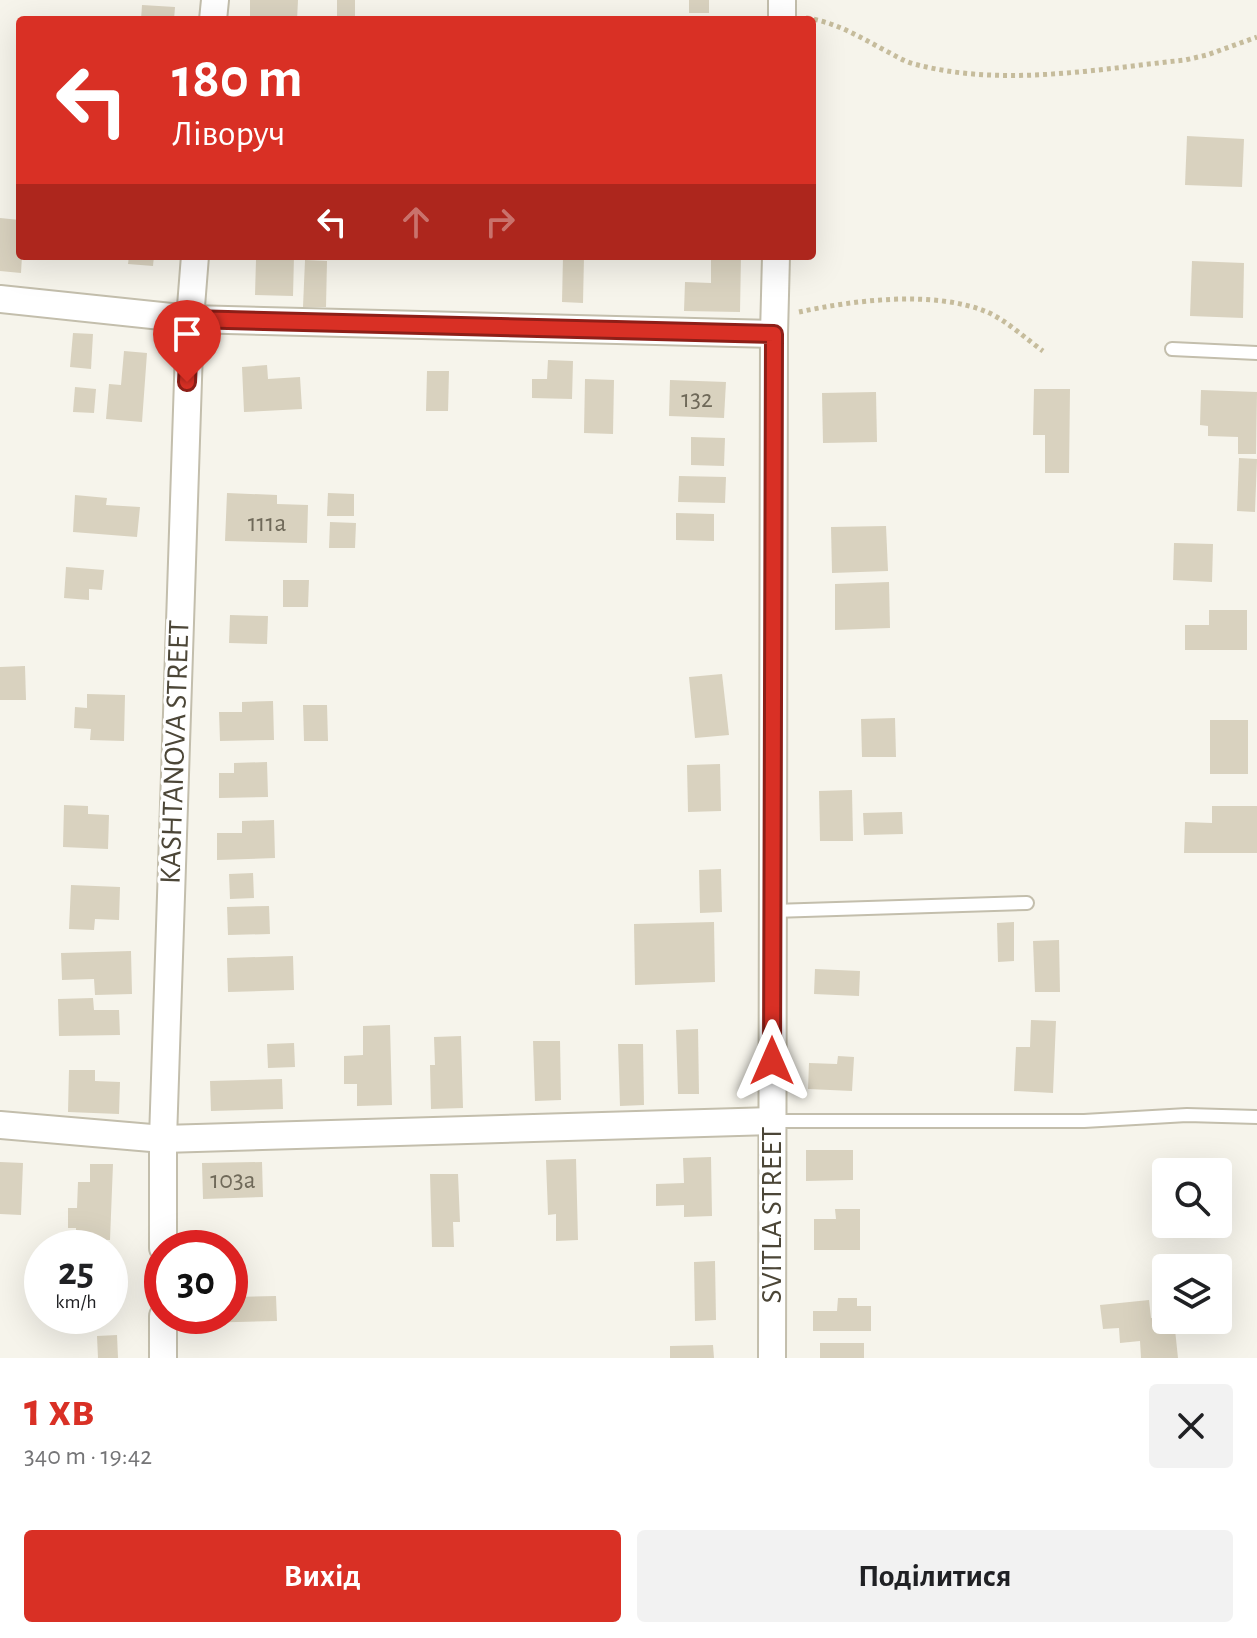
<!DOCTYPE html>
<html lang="uk">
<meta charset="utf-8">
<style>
:root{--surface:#fff;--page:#f2f2f2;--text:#202124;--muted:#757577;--accent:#d93025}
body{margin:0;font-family:"Alegreya Sans",sans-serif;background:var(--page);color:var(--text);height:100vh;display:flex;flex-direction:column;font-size:30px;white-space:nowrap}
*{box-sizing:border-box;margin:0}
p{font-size:26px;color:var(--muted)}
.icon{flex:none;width:44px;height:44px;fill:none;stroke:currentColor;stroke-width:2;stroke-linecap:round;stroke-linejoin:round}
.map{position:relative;height:1358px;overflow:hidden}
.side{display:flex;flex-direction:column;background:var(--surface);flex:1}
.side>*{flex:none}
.hud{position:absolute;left:16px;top:16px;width:800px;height:244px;border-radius:8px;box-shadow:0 8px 32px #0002;background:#d93025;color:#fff;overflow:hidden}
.fabs{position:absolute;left:1152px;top:1158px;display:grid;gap:16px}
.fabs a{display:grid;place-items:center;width:80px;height:80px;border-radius:8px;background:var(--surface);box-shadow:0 8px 32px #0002;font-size:40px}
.speed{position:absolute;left:24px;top:1230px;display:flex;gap:16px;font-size:40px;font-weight:700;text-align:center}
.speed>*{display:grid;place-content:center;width:104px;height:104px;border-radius:50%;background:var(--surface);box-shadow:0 8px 32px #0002;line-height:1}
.speed small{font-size:20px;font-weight:400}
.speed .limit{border:12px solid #d22;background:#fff;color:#111}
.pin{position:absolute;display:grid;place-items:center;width:68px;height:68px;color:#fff;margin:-82px -34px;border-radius:50% 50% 50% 0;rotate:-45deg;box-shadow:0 0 8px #0007}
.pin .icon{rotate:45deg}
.me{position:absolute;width:88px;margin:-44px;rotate:0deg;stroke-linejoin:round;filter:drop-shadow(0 0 6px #0008)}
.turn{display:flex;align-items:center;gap:28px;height:168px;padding:0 24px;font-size:36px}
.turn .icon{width:104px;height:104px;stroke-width:2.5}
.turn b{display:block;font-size:56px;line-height:68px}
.lanes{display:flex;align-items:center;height:76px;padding:0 24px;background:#0003;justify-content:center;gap:40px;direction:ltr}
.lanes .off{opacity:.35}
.round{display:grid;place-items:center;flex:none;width:84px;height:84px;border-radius:8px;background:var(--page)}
.head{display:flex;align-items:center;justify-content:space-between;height:136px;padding:0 24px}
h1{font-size:48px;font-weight:700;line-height:60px;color:var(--accent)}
.cta{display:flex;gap:16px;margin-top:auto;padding:16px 24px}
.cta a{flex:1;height:92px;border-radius:8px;background:var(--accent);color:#fff;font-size:32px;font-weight:700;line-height:92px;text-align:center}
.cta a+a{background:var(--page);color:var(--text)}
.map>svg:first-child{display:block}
</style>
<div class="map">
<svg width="1257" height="1358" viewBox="0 0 1257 1358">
<rect width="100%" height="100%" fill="#f6f4eb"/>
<!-- building -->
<g fill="#d9d2bf">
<path d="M 250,0 L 298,0 L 297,20 L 250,20 Z"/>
<rect x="337" y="0" width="18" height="20"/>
<rect x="689" y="0" width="20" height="13"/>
<path d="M 142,5 L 175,7 L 174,20 L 141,20 Z"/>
<path d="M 1187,136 L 1244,139 L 1242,187 L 1185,185 Z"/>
<path d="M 0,218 L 20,220 L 20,256 L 22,256 L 21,273 L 0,271 Z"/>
<path d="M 129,256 L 154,256 L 153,266 L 128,264 Z"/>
<path d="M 268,256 L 294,256 L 293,296 L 255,295 L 256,259 L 268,260 Z"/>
<path d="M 563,256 L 584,256 L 583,303 L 562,302 Z"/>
<path d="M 711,256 L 741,256 L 740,312 L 684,311 L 685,282 L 711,283 Z"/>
<path d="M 305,260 L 327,261 L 326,307 L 303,307 Z"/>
<path d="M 1192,261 L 1244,263 L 1243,318 L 1190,316 Z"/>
<path d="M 73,333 L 93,334 L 91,369 L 70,367 Z"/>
<path d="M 124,351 L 147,353 L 142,422 L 106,419 L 109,384 L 121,385 Z"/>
<path d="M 548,360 L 573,361 L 572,399 L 532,398 L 532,379 L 547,379 Z"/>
<path d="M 267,365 L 268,379 L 300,377 L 302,409 L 244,412 L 242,367 Z"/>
<path d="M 427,371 L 449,371 L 448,411 L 426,411 Z"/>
<path d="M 585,379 L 614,380 L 613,434 L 584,433 Z"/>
<path d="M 670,380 L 726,382 L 724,418 L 669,416 Z"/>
<path d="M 75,387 L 96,389 L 94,413 L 73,412 Z"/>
<path d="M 1034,389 L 1070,389 L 1069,473 L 1045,473 L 1045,435 L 1033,435 Z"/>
<path d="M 1201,390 L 1257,392 L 1256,454 L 1238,454 L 1238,437 L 1208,436 L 1208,426 L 1200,425 Z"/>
<path d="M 876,392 L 877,442 L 823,443 L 822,393 Z"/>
<path d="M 691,437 L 725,438 L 724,466 L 691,465 Z"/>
<path d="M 1239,458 L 1257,459 L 1255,512 L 1237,511 Z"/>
<path d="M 679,476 L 726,477 L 725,503 L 678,502 Z"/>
<path d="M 227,493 L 277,495 L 277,504 L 308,505 L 307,543 L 225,541 Z"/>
<path d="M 328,493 L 354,494 L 354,516 L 327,516 Z"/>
<path d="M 75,495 L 107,498 L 106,505 L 140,507 L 137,537 L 73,532 Z"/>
<path d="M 676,513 L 714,514 L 714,541 L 676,540 Z"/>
<path d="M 330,522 L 356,523 L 355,548 L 329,548 Z"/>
<path d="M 886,526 L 888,571 L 832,573 L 831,527 Z"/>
<path d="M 1174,543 L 1213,544 L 1212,582 L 1173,580 Z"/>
<path d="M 66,567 L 104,570 L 102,590 L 89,589 L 89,600 L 64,598 Z"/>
<path d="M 283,580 L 309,580 L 308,607 L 283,607 Z"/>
<path d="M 889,582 L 890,628 L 835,630 L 835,584 Z"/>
<path d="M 1209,610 L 1247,610 L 1247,650 L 1185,650 L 1185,625 L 1209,625 Z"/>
<path d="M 230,615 L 268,616 L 267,644 L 229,643 Z"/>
<path d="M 25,666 L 26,700 L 0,700 L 0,667 Z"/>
<path d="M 722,674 L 729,735 L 695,738 L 689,677 Z"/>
<path d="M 87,694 L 125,695 L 124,741 L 90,740 L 91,729 L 74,728 L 75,707 L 87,708 Z"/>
<path d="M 273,701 L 274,740 L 220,741 L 219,712 L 242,712 L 242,702 Z"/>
<path d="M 303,705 L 327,705 L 328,741 L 304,741 Z"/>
<path d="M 895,718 L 896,757 L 862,757 L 861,719 Z"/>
<rect x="1210" y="720" width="38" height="54"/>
<path d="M 267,762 L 268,797 L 219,798 L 219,773 L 234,773 L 234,763 Z"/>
<path d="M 720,764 L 721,811 L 688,812 L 687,765 Z"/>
<path d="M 852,790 L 853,841 L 820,841 L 819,791 Z"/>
<path d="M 64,805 L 88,806 L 88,814 L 109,815 L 108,849 L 63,847 Z"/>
<path d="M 1212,806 L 1257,806 L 1257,853 L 1184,853 L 1185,822 L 1212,823 Z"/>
<path d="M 902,812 L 903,834 L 864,835 L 863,813 Z"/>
<path d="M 274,820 L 275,858 L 217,860 L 217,833 L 242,833 L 242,821 Z"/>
<path d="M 721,869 L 722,912 L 700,913 L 699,870 Z"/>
<path d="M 253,873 L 254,898 L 230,899 L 229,874 Z"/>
<path d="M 71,885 L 120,887 L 119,920 L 95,919 L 94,930 L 69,929 Z"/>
<path d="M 269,906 L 270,934 L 228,935 L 227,907 Z"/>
<path d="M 714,922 L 715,982 L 635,985 L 634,924 Z"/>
<path d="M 1014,922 L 1014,961 L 998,962 L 997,923 Z"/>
<path d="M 1059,940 L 1060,992 L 1035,992 L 1033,941 Z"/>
<path d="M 131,951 L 132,994 L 95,995 L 94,979 L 62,980 L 61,953 Z"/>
<path d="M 293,956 L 294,990 L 228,992 L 227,958 Z"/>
<path d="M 815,969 L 860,971 L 859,996 L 814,994 Z"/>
<path d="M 93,998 L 94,1010 L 119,1010 L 120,1035 L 59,1036 L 58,999 Z"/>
<path d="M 1031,1020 L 1056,1021 L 1053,1093 L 1014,1091 L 1016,1047 L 1030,1047 Z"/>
<path d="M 390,1025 L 392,1105 L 357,1106 L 357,1084 L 344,1084 L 344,1056 L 363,1055 L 363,1026 Z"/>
<path d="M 698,1029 L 699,1094 L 678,1094 L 676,1030 Z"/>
<path d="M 461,1036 L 463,1108 L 431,1109 L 430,1065 L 435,1065 L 434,1037 Z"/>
<path d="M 533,1041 L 560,1041 L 561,1100 L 535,1101 Z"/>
<path d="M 294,1043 L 295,1067 L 268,1068 L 267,1044 Z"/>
<path d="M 618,1044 L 643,1044 L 644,1105 L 620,1106 Z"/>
<path d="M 838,1056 L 854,1057 L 852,1091 L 808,1089 L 809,1063 L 837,1064 Z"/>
<path d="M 69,1070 L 95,1070 L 95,1081 L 120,1082 L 119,1114 L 68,1112 Z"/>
<path d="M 282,1079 L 283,1109 L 211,1111 L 210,1081 Z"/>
<path d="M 806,1150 L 853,1150 L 853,1180 L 806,1181 Z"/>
<path d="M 711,1157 L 712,1216 L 684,1217 L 684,1205 L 656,1206 L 656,1184 L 684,1183 L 683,1158 Z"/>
<path d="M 576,1159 L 578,1240 L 556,1241 L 556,1214 L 548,1215 L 546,1160 Z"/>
<path d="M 0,1162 L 23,1163 L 21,1215 L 0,1214 Z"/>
<path d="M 262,1162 L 263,1197 L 203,1199 L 202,1163 Z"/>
<path d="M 90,1164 L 113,1164 L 110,1240 L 76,1239 L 76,1228 L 68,1228 L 68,1208 L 77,1208 L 78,1182 L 90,1182 Z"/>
<path d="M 430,1174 L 458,1174 L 460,1222 L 453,1222 L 454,1247 L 432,1247 Z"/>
<path d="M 835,1209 L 860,1209 L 860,1250 L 814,1250 L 814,1219 L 836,1219 Z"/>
<path d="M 230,1252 L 236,1252 L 237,1273 L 230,1273 Z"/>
<path d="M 715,1261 L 716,1320 L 695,1321 L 694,1262 Z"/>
<path d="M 276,1296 L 277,1321 L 199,1323 L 199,1316 L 230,1316 L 230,1297 Z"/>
<path d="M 838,1298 L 857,1298 L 857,1306 L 871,1306 L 871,1331 L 813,1331 L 813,1311 L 837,1311 Z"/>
<path d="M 1149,1300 L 1151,1318 L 1166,1317 L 1166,1320 L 1174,1320 L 1178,1358 L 1141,1358 L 1140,1341 L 1120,1343 L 1119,1328 L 1103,1329 L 1100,1305 Z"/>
<path d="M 117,1335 L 118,1358 L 98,1358 L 97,1336 Z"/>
<rect x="820" y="1343" width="44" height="15"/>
<path d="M 713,1345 L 714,1358 L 670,1358 L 670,1346 Z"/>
</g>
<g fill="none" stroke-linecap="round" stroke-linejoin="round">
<!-- lane casing -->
<g stroke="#c3beac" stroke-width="16">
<g id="lane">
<path d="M 1172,349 L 1257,353"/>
<path d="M 773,911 L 1027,903"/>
<path d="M 773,1121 L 1084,1121 L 1187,1115 L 1257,1117"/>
</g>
</g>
<!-- street casing -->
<g stroke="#c3beac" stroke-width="30">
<g id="street">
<path d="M 213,20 L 215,0"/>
<path d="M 782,20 L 782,0"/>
<path d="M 0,299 L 190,319 L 774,334"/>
<path d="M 0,1125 L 163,1139 L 772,1121"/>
<path d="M 163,1248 L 163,1139 L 190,319 L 195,256"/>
<path d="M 163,1316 L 163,1358"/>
<path d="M 772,1358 L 774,334 L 776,256"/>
</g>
</g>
<!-- path -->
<g stroke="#c6bc9c" stroke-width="5" stroke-dasharray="4 4" stroke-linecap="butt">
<path d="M 806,18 C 837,22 863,39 890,53 C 899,58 908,63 918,65 C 1004,87 1098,69 1185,60 L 1207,55 L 1257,37"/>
<path d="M 799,312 C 855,300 934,290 987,312 C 1006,320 1026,339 1043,351"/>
</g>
<!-- lane -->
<use href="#lane" stroke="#fff" stroke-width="12"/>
<!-- street -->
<use href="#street" stroke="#fff" stroke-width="26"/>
</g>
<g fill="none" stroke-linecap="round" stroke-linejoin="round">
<!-- route casing -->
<g stroke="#8d1f18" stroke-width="20">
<path id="route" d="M 187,382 L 190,319 L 774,334 L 772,1061"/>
</g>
<!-- route -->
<use href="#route" stroke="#d93025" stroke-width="14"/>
</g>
<g text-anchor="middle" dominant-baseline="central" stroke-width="6" stroke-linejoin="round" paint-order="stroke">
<!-- number labels -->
<g font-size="26" fill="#6f6959">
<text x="697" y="399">132</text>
<text x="267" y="523">111а</text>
<text x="233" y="1180">103а</text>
</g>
<!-- street labels -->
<g font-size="30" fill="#4c4637" stroke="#fff">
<text transform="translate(175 752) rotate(-88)">KASHTANOVA STREET</text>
<text transform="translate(772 1215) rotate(-90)">SVITLA STREET</text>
</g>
</g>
</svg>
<div class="fabs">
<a><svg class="icon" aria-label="search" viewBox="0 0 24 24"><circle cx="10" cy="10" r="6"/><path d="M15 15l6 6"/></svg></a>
<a><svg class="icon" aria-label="layers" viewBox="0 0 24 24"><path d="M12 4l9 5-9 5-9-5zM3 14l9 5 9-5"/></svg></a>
</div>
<div class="speed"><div>25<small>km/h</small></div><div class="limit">30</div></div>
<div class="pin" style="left:187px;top:382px;background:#d93025"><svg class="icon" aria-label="arrive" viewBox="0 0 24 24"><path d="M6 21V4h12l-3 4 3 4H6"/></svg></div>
<svg class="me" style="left:772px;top:1061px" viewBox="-20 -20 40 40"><path d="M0-17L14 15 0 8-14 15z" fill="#d93025" stroke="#fff" stroke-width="4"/></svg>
<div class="hud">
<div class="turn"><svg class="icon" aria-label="left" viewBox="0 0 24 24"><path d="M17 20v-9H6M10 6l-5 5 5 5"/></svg><div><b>180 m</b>Ліворуч</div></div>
<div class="lanes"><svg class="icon" aria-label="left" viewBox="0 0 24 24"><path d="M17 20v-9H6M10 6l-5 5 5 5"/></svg><svg class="icon off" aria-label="ahead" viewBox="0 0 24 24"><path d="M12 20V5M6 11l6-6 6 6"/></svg><svg class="icon off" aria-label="right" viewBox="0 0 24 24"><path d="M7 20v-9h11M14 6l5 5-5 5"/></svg></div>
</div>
</div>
<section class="side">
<div class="head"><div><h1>1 хв</h1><p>340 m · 19:42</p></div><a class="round"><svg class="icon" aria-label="close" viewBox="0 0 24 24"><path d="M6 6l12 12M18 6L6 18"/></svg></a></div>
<div class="cta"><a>Вихід</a><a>Поділитися</a></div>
</section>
